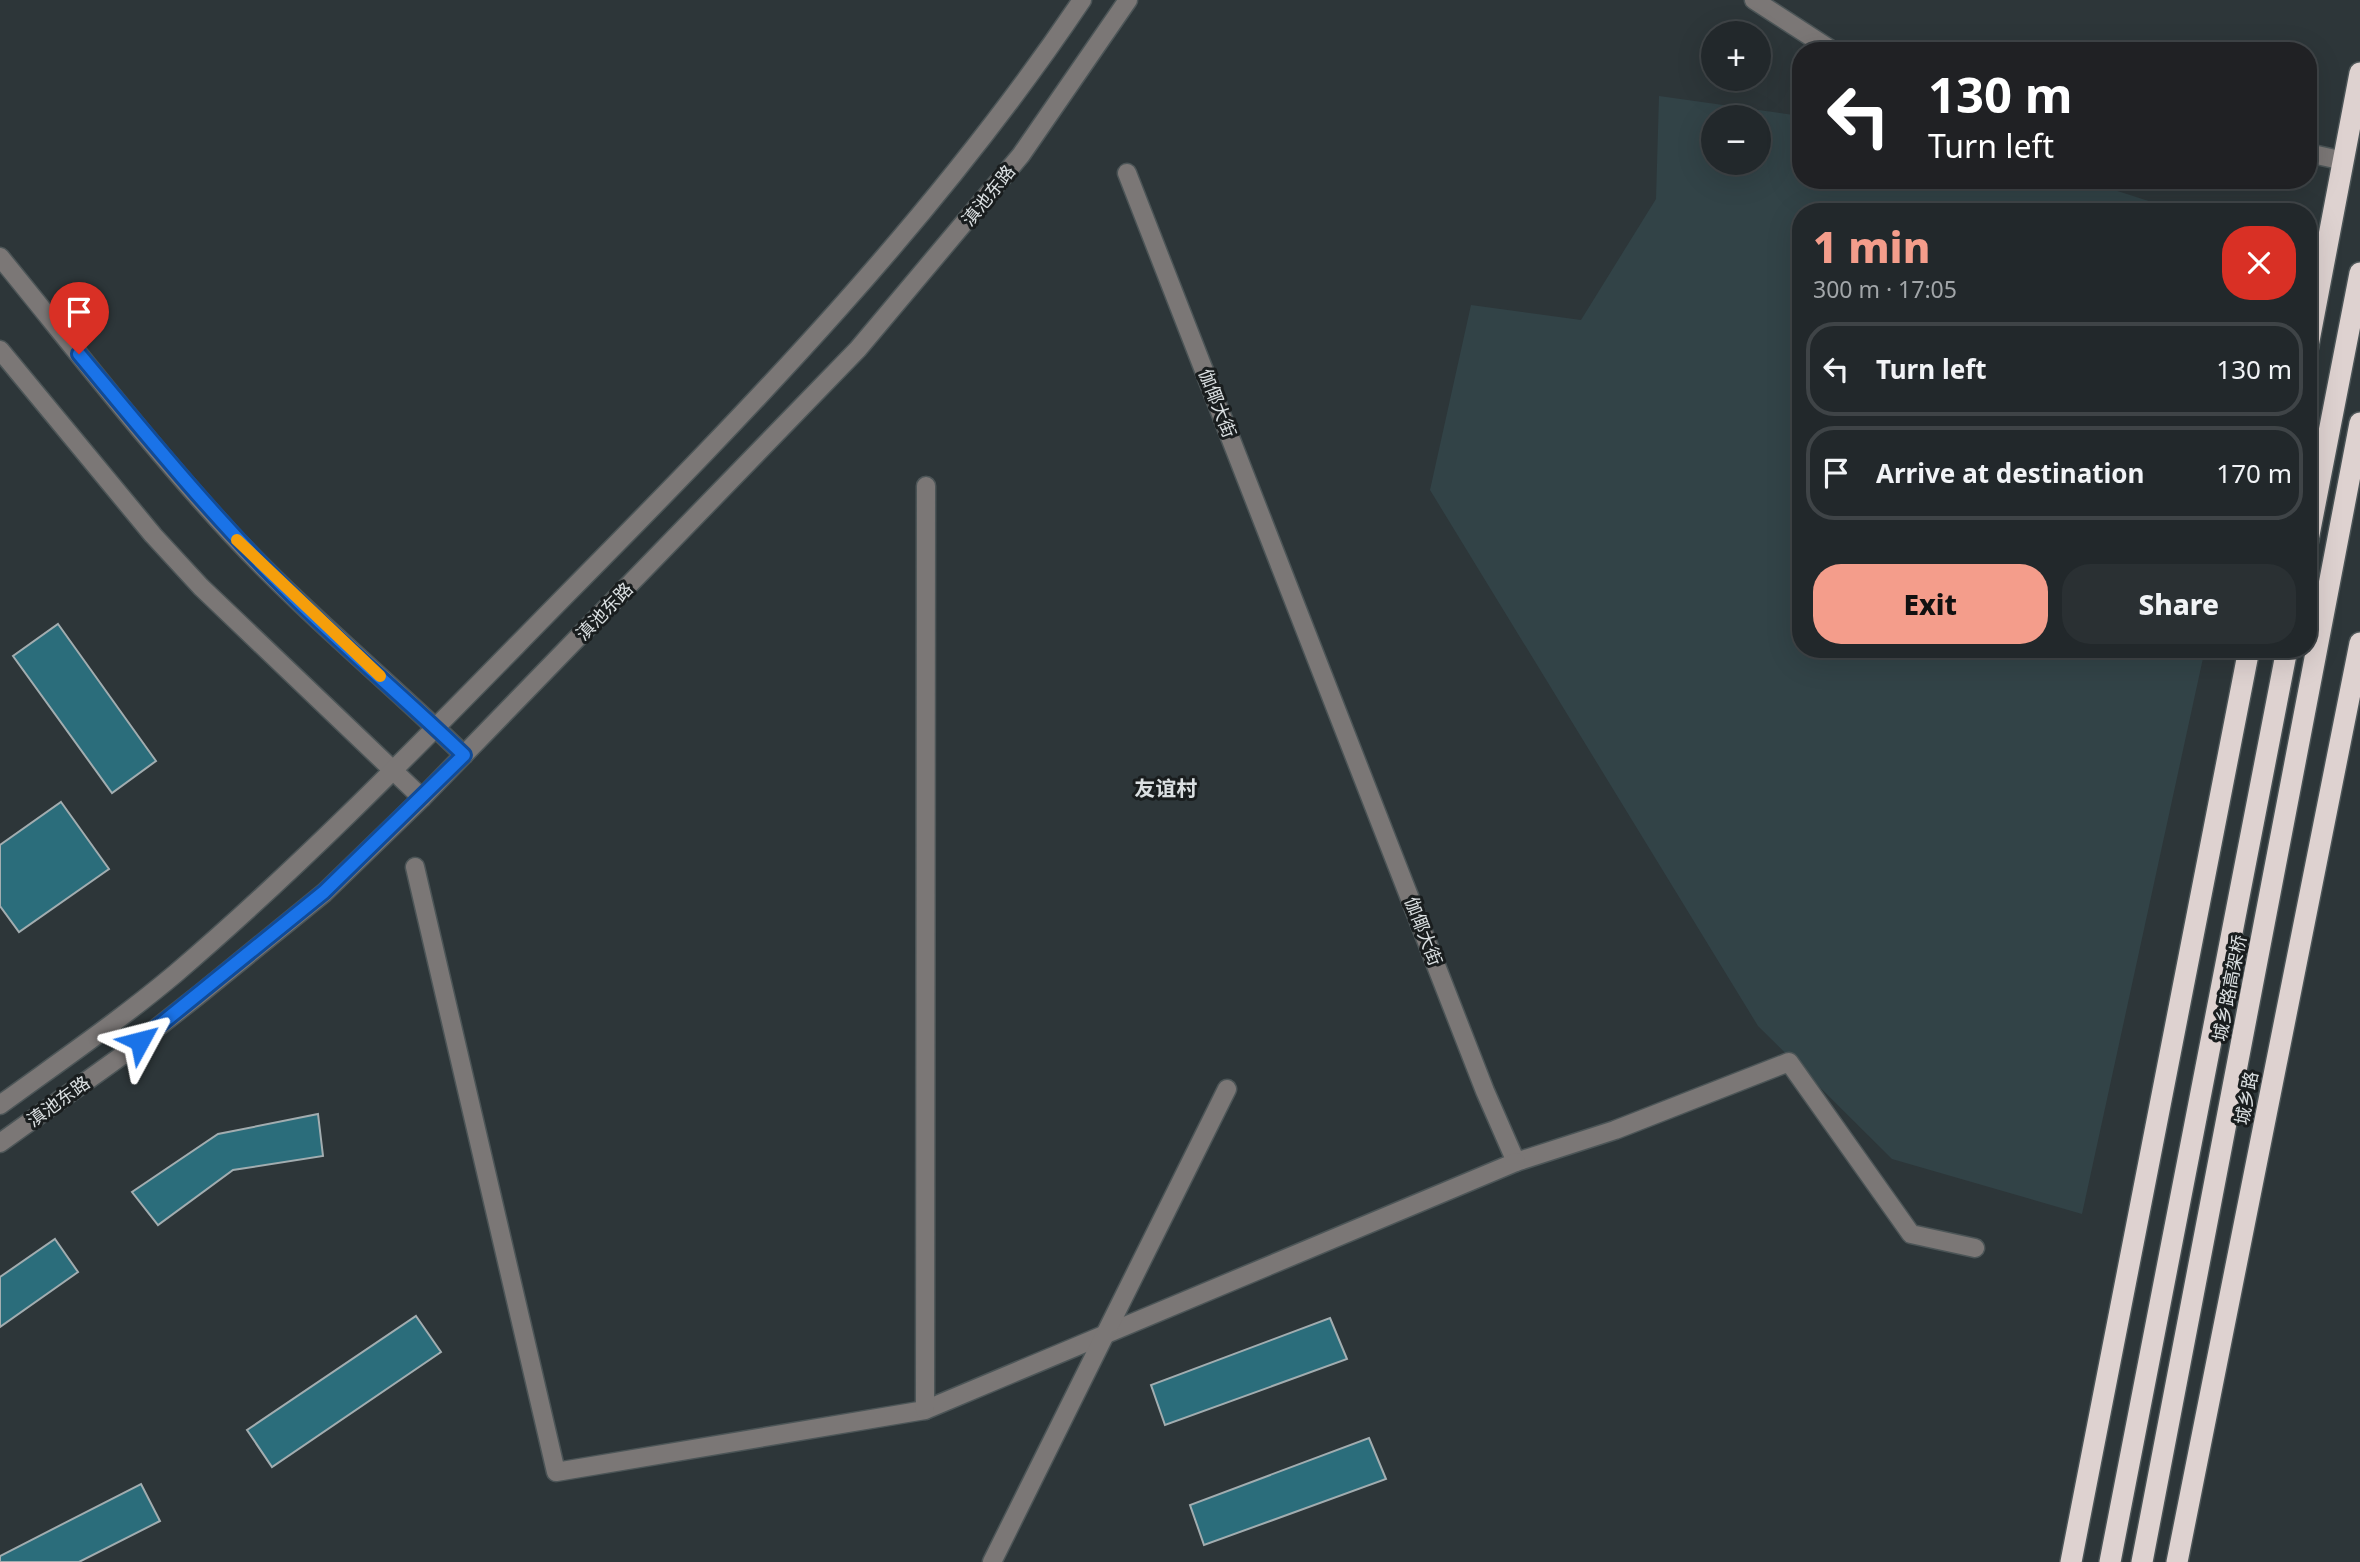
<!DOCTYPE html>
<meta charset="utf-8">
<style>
:root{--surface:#22282b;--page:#2a3033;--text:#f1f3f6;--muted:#a2a6a9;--line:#3f4447;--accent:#f49d8b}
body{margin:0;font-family:"Noto Sans","Noto Sans SC",sans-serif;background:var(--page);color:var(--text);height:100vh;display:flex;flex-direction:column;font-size:26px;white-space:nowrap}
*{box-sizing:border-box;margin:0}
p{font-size:23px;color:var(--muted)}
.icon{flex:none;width:38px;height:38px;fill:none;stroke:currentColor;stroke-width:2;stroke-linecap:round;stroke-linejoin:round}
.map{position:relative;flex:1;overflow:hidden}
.details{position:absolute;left:1792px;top:203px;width:525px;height:455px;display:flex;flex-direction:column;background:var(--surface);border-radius:28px;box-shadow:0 7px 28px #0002,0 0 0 2px var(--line)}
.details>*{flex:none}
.banner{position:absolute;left:1792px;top:42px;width:525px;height:147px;border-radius:28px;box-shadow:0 7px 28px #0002,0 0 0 2px var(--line);background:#202124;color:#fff;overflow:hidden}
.tools{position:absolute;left:1701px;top:21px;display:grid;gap:14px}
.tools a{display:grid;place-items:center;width:70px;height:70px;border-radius:50%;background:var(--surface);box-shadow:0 7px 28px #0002,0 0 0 2px var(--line);font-size:35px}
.pin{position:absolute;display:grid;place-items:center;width:60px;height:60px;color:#fff;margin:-72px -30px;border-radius:50% 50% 50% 0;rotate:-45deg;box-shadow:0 0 7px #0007}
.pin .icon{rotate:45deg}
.me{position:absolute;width:77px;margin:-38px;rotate:52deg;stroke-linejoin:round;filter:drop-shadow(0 0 5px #0008)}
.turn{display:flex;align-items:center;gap:24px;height:147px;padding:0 21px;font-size:32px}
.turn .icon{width:91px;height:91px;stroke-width:2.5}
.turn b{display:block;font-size:49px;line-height:60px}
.round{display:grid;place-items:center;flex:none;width:74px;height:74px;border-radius:28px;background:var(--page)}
.overview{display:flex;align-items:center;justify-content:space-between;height:119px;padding:0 21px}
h1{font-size:42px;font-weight:800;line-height:52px;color:var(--accent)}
.action{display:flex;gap:14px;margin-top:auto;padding:14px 21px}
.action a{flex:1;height:80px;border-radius:28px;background:var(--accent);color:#111;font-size:28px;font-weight:800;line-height:80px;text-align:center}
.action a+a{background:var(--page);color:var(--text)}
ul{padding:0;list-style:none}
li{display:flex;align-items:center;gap:21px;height:94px;margin:0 14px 10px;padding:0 7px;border:4px solid var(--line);border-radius:28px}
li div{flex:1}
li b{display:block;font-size:26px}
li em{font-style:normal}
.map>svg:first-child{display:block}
</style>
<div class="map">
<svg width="2360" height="1562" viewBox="0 0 2360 1562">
<rect width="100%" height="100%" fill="#2d3639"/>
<!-- built -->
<path fill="#324347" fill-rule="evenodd" d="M 1659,96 L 1801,116 L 1801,180 L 2083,180 L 2183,212 L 1801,212 L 1801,649 L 2205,649 L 2082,1214 L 1892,1159 L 1758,1026 L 1430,490 L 1471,305 L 1581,320 L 1656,199 ZM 1713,117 L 1759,117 L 1759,163 L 1713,163 Z"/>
<!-- building -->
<g fill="#2b6d7b" stroke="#a2adb0" stroke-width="2">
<path d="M 58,624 L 156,761 L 112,793 L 13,656 Z"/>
<path d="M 61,802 L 109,869 L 19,932 L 0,906 L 0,845 Z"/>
<path d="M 318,1114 L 323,1156 L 233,1170 L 158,1225 L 132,1192 L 218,1134 Z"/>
<path d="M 55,1239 L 78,1272 L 0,1327 L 0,1277 Z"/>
<path d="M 416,1316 L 441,1352 L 272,1467 L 247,1430 Z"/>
<path d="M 1330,1318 L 1347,1359 L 1165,1425 L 1151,1385 Z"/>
<path d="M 1369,1438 L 1386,1479 L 1204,1545 L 1190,1505 Z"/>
<path d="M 141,1484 L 160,1521 L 79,1562 L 0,1562 L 0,1556 Z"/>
</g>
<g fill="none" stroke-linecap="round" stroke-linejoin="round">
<!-- minor casing -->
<g stroke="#4c5557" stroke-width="21">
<g id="minor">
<path d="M 1754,0 L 1833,51"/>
<path d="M 2308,153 L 2344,161"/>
<path d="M 1127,173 L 1485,1091 L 1516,1162 L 1615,1130 L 1789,1062 L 1911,1234 L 1975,1248"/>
<path d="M 0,257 C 76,350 150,446 232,535 C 305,613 388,681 464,755"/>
<path d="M 0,350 L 153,535 L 201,587 L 422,798"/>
<path d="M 415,867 L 556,1472 L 925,1410 L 1516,1162"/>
<path d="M 0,1105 C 59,1062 119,1021 175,974 C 313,856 439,724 567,594 C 751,408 935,219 1082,0"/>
<path d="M 0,1143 L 120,1057 L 200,994 L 324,893 L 422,798 L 858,349 L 1021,155 L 1128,0"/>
<path d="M 925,1410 L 926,486"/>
<path d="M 992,1562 L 1227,1089"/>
</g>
</g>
<!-- highway casing -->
<g stroke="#4c5557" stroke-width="24">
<g id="highway">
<path d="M 2308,346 L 2360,73"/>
<path d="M 2308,540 L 2360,273"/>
<path d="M 2071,1562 L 2249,649"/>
<path d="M 2110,1562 L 2287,649"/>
<path d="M 2142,1562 L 2360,423"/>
<path d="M 2177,1562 L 2360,643"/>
</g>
</g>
<!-- minor -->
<use href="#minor" stroke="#7b7776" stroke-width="18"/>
<!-- highway -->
<use href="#highway" stroke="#ded2d0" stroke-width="21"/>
</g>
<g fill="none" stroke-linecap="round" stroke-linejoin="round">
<!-- route casing -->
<g stroke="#114b97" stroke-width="18">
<path id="route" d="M 79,354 C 145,433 209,512 282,585 C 340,644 404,697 464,755 L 324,892 L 140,1041"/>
</g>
<!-- route -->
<use href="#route" stroke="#1a73e8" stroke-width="12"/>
<!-- slow -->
<path stroke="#f59e0b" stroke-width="12" d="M 237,540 L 380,676"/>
</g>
<g text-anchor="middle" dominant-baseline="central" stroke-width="6" stroke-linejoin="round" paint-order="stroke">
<!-- street labels -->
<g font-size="18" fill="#dbe0e2" stroke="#191d1e">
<text transform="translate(988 195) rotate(-51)">滇池东路</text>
<text transform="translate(1218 403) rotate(69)">伽倻大街</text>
<text transform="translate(604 611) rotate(-46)">滇池东路</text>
<text transform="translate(1424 931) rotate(69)">伽倻大街</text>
<text transform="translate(2229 988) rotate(-79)">城乡路高架桥</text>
<text transform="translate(2246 1098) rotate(-79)">城乡路</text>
<text transform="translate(58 1101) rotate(-36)">滇池东路</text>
</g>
<!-- quarter labels -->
<g font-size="21" font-weight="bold" fill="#dbe0e2" stroke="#191d1e">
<text x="1166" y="788">友谊村</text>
</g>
</g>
</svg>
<div class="tools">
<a>+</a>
<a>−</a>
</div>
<div class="pin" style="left:79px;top:354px;background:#d93025"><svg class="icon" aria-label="arrive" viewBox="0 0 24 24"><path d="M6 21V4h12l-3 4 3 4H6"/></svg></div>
<svg class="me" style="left:140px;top:1041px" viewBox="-20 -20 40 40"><path d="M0-17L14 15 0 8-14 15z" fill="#1a73e8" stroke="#fff" stroke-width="4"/></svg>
<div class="banner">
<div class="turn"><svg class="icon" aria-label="left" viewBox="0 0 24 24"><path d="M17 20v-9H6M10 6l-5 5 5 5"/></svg><div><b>130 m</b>Turn left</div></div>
</div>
<section class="details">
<div class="overview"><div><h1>1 min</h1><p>300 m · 17:05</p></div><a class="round" style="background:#d93025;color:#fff"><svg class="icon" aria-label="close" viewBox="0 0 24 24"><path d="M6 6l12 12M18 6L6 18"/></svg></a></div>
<ul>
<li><svg class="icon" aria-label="left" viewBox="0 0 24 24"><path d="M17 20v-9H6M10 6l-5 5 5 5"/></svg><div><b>Turn left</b></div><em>130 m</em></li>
<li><svg class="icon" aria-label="arrive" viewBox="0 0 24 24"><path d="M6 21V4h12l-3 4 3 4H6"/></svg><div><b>Arrive at destination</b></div><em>170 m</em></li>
</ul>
<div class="action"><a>Exit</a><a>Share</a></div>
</section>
</div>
